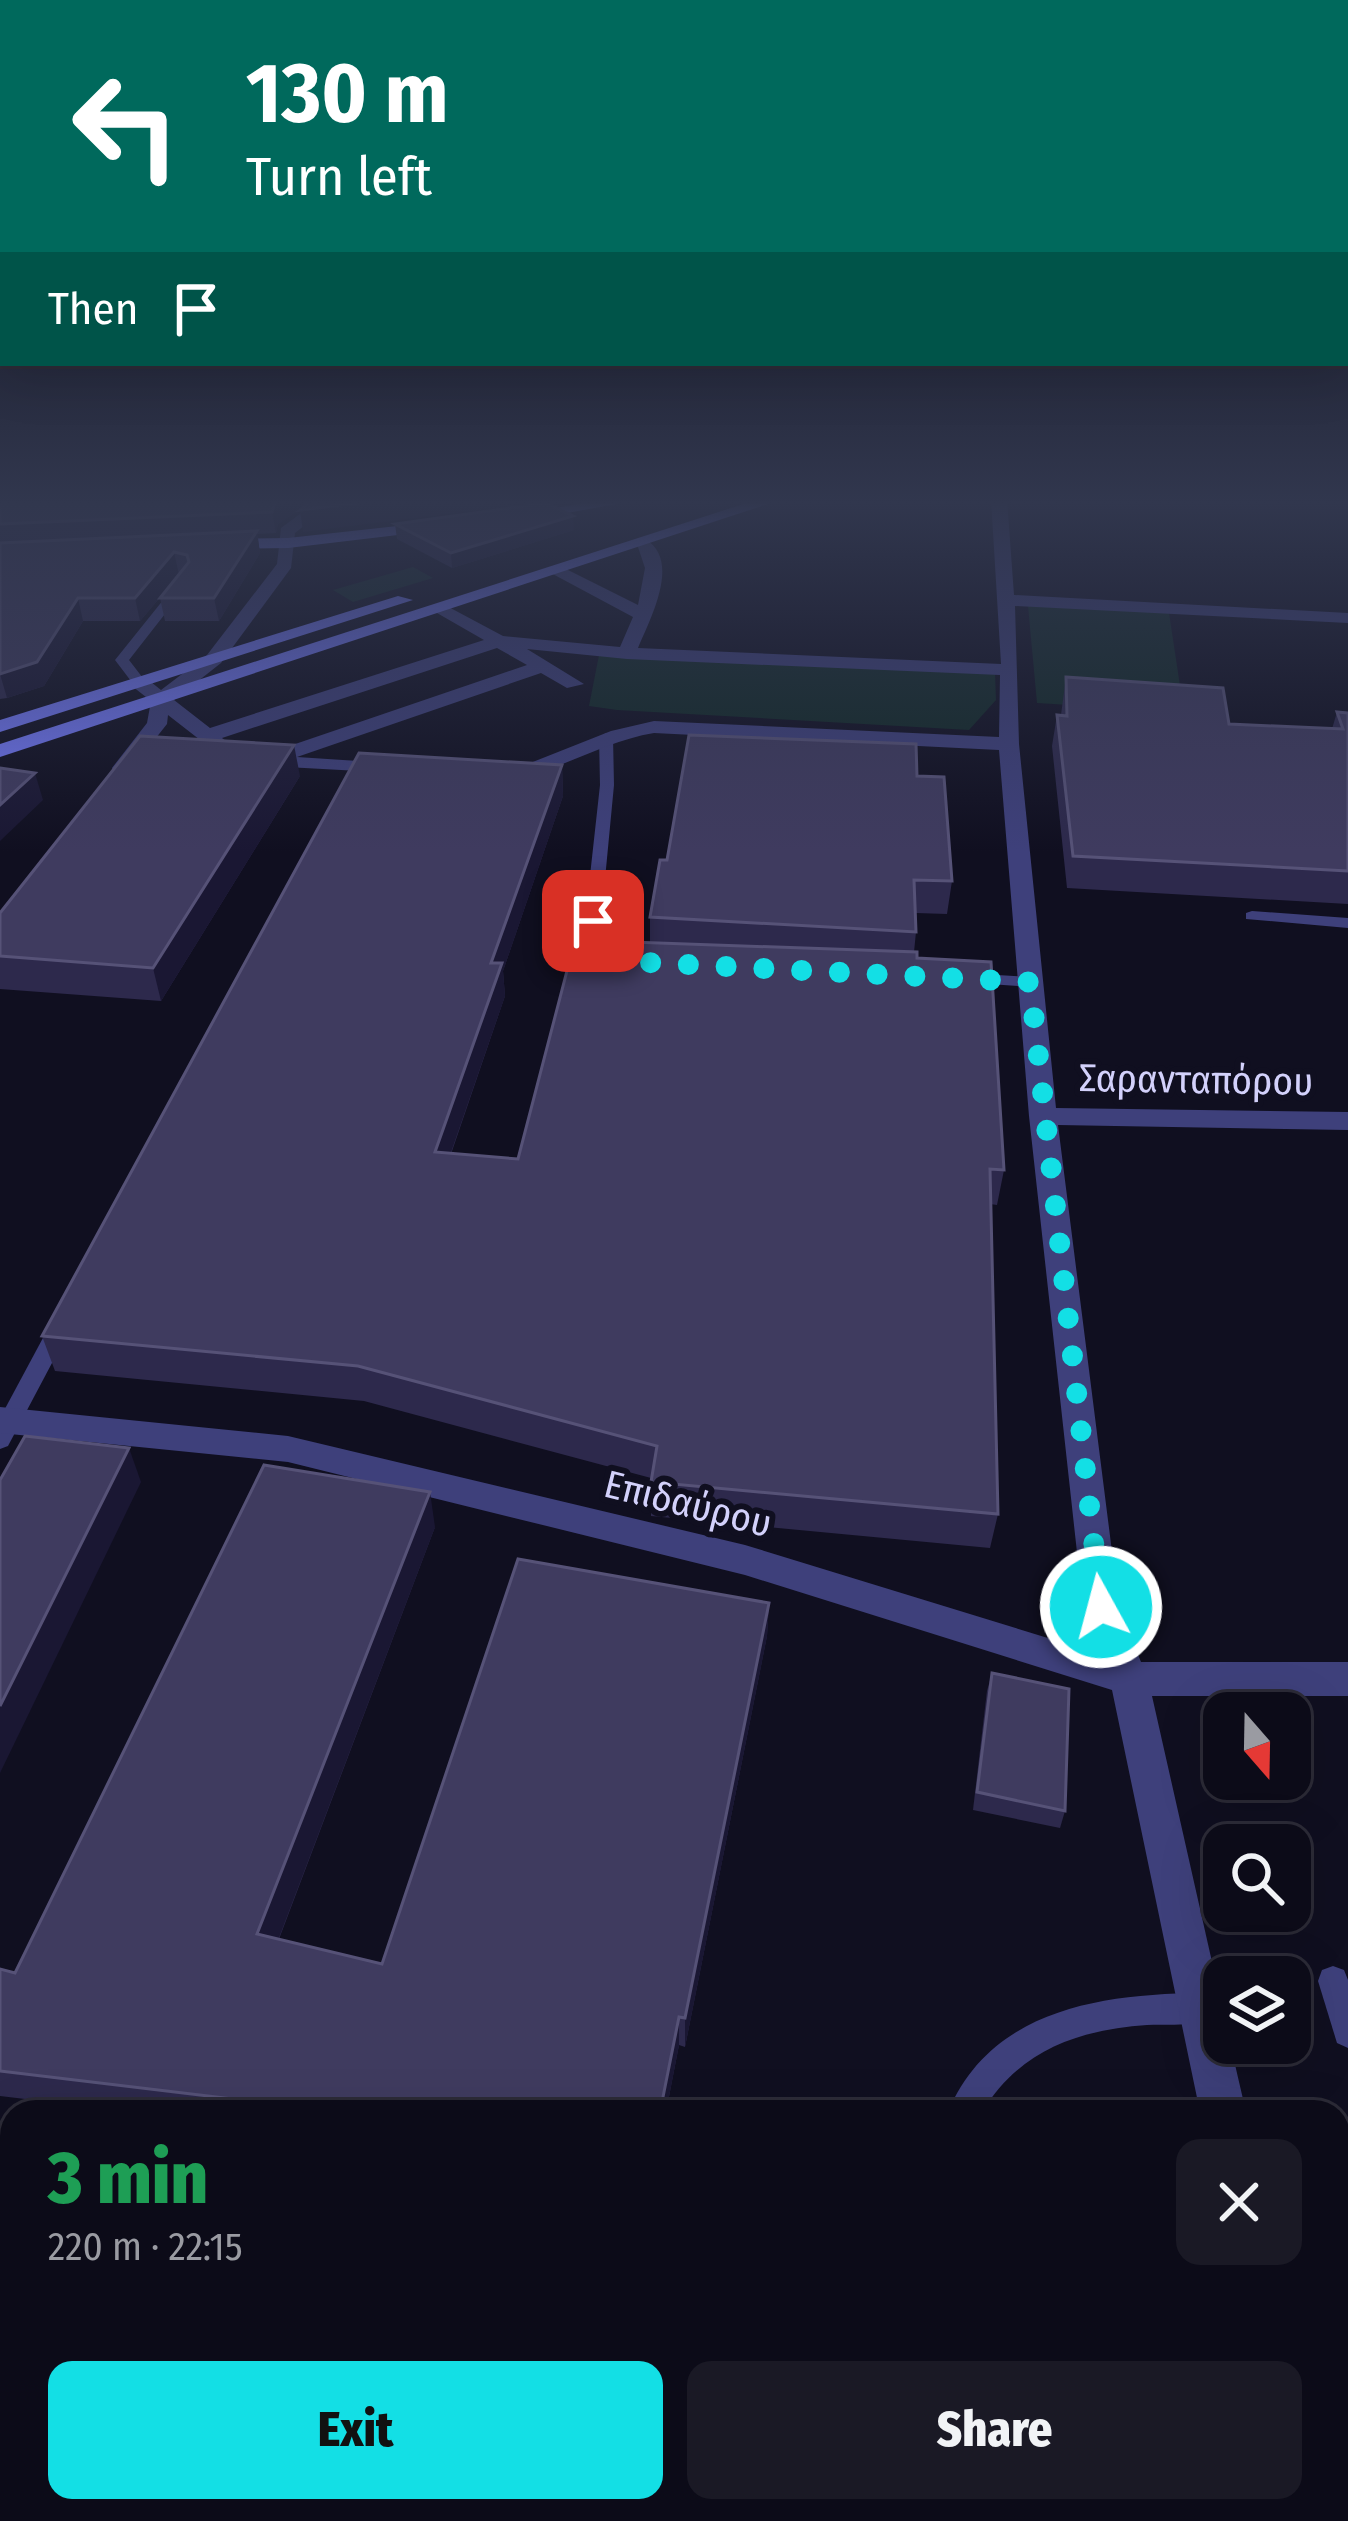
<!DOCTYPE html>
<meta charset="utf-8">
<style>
:root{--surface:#0c0b18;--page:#1a1925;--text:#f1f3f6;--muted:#9a9ba2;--line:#2c2b37;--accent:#13dfe5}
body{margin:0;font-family:"Fira Sans Condensed",sans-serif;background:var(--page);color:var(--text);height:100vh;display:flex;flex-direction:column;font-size:45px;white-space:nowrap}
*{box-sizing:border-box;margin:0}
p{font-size:39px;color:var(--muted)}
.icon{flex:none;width:66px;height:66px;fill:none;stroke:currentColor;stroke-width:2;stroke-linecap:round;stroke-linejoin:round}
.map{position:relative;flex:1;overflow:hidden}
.panel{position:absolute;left:0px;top:2100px;width:1350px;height:423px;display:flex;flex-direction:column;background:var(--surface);border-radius:36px 36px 0 0;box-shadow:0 12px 48px #0002,0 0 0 3px var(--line)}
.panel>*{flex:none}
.guide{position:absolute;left:0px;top:0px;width:1350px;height:366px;box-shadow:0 12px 48px #0002,0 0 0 3px var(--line);background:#00695c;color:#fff;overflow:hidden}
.needle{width:78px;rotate:160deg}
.controls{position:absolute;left:1203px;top:1692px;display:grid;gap:24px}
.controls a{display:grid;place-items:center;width:108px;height:108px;border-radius:24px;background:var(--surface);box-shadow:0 12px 48px #0002,0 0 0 3px var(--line);font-size:60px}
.pin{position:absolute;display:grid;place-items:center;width:102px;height:102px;color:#fff;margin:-51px;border-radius:24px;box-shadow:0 6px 18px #0006}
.me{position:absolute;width:132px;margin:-66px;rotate:353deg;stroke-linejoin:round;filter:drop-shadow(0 0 9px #0008)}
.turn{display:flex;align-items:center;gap:42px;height:252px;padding:0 48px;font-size:54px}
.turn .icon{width:156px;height:156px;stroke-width:2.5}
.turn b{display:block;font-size:84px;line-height:102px}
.then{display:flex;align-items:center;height:114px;padding:0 48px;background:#0003;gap:24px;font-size:45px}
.round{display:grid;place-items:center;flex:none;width:126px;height:126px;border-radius:24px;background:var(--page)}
.headline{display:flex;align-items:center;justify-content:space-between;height:204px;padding:0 48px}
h1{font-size:72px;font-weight:800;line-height:90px;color:#1e9e55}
.button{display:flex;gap:24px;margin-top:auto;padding:24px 48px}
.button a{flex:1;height:138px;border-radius:24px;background:var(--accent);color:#111;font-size:48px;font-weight:800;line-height:138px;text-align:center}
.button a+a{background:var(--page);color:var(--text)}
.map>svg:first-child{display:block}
</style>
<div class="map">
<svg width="1348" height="2521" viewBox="0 0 1348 2521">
<rect width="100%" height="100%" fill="#100f20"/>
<!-- green -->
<g fill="#122927">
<path d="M 413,567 L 433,578 L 353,602 L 333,590 Z"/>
<path d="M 1028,606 L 1169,613 L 1184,712 L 1037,703 Z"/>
<path d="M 599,655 L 995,673 L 996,700 L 969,730 L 617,710 L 589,706 Z"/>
</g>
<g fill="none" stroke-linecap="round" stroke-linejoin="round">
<!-- lane -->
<g fill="#3e407b" fill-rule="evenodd">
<path d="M 176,584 L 186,587 L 129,660 L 146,682 L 134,685 L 115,660 Z"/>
<path d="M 606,733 L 613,737 L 614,785 L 601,921 L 610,937 L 632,955 L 624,960 L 597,944 L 585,921 L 600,785 L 599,737 Z"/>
<path d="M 1252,911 L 1348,918 L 1348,928 L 1246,919 L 1246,913 Z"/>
<path d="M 965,973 L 1031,977 L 1040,982 L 1031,987 L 959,982 L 956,978 Z"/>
<path d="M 59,1321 L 67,1323 L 70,1329 L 8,1446 L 0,1449 L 0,1418 L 51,1323 Z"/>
<path d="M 1333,1966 L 1344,1970 L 1348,1980 L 1348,2048 L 1337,2043 L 1318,1981 L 1322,1970 Z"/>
<path d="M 1201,1993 L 1212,1997 L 1216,2008 L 1212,2019 C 1192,2027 1168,2024 1147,2025 C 1078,2030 1020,2050 982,2112 L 948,2112 C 991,2009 1102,1994 1201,1993 Z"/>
</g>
<!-- street -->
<g fill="#3e407b" fill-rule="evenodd">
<path d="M 320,499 L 338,499 L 295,533 L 291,568 L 221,663 L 174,700 L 210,728 L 484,640 L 437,613 L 434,609 L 443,604 L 503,636 L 620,647 L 633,617 L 549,572 L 564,568 L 638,605 L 645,568 L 637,544 L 645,539 C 682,560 650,619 638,648 L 1001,664 L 991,499 L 1007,499 L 1014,595 L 1348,613 L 1348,623 L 1015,606 L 1019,744 L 1056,1108 L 1348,1112 L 1348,1130 L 1058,1125 L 1119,1607 L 1141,1662 L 1348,1662 L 1348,1696 L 1152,1696 L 1224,2015 L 1224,2043 L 1230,2043 L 1246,2112 L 1200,2112 L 1112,1690 L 745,1575 L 288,1462 L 0,1433 L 0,1407 L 288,1436 L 745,1545 L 1100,1654 L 1083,1607 L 1029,1116 L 999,750 L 654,733 C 605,741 563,769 515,779 L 505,773 L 611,731 L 654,721 L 999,737 L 1000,675 L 627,659 L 527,649 L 584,684 L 567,688 L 541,673 L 297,757 L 389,763 L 399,769 L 396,773 L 231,764 L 168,715 L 167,724 L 129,772 L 115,772 L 112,768 L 147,723 L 151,701 L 132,686 L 132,678 L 146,678 L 161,690 L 207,655 L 277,564 L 281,528 ZM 497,648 L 527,665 L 263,755 L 243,754 L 222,738 Z"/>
<path d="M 1282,2511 L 1336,2511 L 1338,2521 L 1284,2521 Z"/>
</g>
<!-- secondary -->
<g fill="#7076f3" fill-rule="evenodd">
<path d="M 603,499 L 644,499 L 523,521 L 515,516 Z"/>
<path d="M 759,499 L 783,499 L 0,757 L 0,744 Z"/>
<path d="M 434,522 L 442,527 L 440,530 L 288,548 L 219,549 L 211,544 L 219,539 L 288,538 Z"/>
<path d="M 398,596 L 413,600 L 0,732 L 0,720 Z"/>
</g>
</g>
<!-- wall -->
<g fill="#2d294c">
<path d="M 0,499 L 314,499 L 278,524 L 276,533 L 257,534 L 260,553 L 219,621 L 165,621 L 160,598 L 179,575 L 140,621 L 83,621 L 44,686 L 7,698 L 0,699 Z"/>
<path d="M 395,524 L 574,530 L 452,568 L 397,539 Z"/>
<path d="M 1066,677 L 1229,724 L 1332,729 L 1337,712 L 1348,713 L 1348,904 L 1067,888 L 1052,746 L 1057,715 L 1061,715 Z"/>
<path d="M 562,765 L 563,796 L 503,971 L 505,996 L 451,1154 L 518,1159 L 650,942 L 650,917 L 667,860 L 917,776 L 952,881 L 947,914 L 916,913 L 916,932 L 914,952 L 1004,1170 L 997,1205 L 990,1204 L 998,1514 L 990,1548 L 651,1516 L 651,1478 L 364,1401 L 55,1371 L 42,1336 Z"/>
<path d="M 300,776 L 161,1001 L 0,989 L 0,913 Z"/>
<path d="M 435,1527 L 279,1939 L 382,1964 L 769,1603 L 767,1636 L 685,2047 L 679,2045 L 666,2112 L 134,2112 L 0,2096 L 0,1969 L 15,1973 Z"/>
<path d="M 992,1673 L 1065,1811 L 1060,1828 L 973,1810 L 987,1691 Z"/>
</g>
<!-- shaded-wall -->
<g fill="#1a1733">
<path d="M 280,499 L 314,499 L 278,524 L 276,533 L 272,512 L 275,503 Z"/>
<path d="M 390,499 L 519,499 L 519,505 L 303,532 L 300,510 Z"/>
<path d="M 573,516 L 574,530 L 452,568 L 451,553 Z"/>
<path d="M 257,531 L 260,553 L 219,621 L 214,598 Z"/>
<path d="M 174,552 L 179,575 L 140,621 L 135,598 Z"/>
<path d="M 78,598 L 83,621 L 44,686 L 7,698 L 0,674 Z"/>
<path d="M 294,745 L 300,776 L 161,1001 L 153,968 Z"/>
<path d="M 562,765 L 563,796 L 503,971 L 505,996 L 439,1187 L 435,1152 L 491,963 Z"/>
<path d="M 35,773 L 43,800 L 0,841 L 0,805 Z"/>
<path d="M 129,1448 L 141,1482 L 0,1773 L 0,1706 Z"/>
<path d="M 430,1492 L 435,1527 L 269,1964 L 257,1934 Z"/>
<path d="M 769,1603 L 767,1636 L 685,2047 L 685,2018 Z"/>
<path d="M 679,2017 L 679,2045 L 666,2112 L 660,2112 Z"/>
</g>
<!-- building -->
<g fill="#3f3b5f" stroke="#565277" stroke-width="3">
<path d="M 0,499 L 280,499 L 275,503 L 272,512 L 0,524 Z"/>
<path d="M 314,499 L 390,499 L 300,510 Z"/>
<path d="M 546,503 L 573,516 L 451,553 L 395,524 Z"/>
<path d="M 257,531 L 214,598 L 160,598 L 189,562 L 187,555 L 174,552 L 135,598 L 78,598 L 37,662 L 0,674 L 0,543 Z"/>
<path d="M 1066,677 L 1223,688 L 1229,724 L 1343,729 L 1337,712 L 1348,713 L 1348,871 L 1073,856 L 1057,715 L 1067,716 Z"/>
<path d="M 689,735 L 916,744 L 917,776 L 944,777 L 952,881 L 914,880 L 916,932 L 650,917 L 660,860 L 667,860 Z"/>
<path d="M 140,736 L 294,745 L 153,968 L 0,956 L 0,913 Z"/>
<path d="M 359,753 L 562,765 L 491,963 L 502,963 L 435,1152 L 518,1159 L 575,940 L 917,952 L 917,958 L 991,962 L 1004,1170 L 990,1169 L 998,1514 L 651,1482 L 657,1446 L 358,1366 L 42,1336 Z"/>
<path d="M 0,768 L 35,773 L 0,805 Z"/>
<path d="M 25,1436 L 129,1448 L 0,1706 L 0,1480 Z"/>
<path d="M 264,1465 L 430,1492 L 257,1934 L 382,1964 L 518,1559 L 769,1603 L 685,2018 L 679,2017 L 660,2112 L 342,2112 L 0,2071 L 0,1969 L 15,1973 Z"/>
<path d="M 992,1673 L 1069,1689 L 1065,1811 L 977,1792 Z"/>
<path d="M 679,2511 L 1227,2511 L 1229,2521 L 679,2521 Z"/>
</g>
<!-- sky -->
<linearGradient id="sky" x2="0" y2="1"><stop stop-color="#090812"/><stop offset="0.59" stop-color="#31374e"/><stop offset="1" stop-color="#31374e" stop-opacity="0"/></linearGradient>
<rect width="1348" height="852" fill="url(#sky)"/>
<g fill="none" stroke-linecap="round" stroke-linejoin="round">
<!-- route -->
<path stroke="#13dfe5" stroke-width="21" stroke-dasharray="0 37.8" d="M 593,921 L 603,940 L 637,962 L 1030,982 L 1101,1607"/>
</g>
<g text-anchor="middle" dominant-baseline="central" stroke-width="12" stroke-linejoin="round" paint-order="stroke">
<!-- street labels -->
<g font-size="39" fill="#d3d1fb" stroke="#100f20">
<text transform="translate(1196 1080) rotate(1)">Σαρανταπόρου</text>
<text transform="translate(688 1504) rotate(14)">Επιδαύρου</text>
</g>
</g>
</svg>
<div class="controls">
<a><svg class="needle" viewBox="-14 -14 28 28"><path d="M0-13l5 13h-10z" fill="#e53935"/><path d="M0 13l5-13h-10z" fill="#9a9ba2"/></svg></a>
<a><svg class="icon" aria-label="search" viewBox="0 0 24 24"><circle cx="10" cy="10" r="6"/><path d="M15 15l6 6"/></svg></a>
<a><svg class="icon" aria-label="layers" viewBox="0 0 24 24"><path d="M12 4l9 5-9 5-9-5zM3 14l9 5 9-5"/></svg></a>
</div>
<div class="pin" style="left:593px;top:921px;background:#d93025"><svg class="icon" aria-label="arrive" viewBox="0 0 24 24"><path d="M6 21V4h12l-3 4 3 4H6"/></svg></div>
<svg class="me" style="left:1101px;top:1607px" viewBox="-20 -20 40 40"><circle r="17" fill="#13dfe5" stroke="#fff" stroke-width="3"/><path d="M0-11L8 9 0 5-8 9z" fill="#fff"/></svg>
<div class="guide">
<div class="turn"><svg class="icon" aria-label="left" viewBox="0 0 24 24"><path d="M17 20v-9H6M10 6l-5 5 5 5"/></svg><div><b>130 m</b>Turn left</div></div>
<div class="then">Then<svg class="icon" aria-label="arrive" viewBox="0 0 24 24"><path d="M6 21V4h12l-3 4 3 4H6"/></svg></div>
</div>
<section class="panel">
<div class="headline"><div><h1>3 min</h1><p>220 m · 22:15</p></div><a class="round"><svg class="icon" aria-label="close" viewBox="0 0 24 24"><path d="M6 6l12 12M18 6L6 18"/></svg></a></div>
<div class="button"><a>Exit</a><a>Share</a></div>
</section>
</div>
